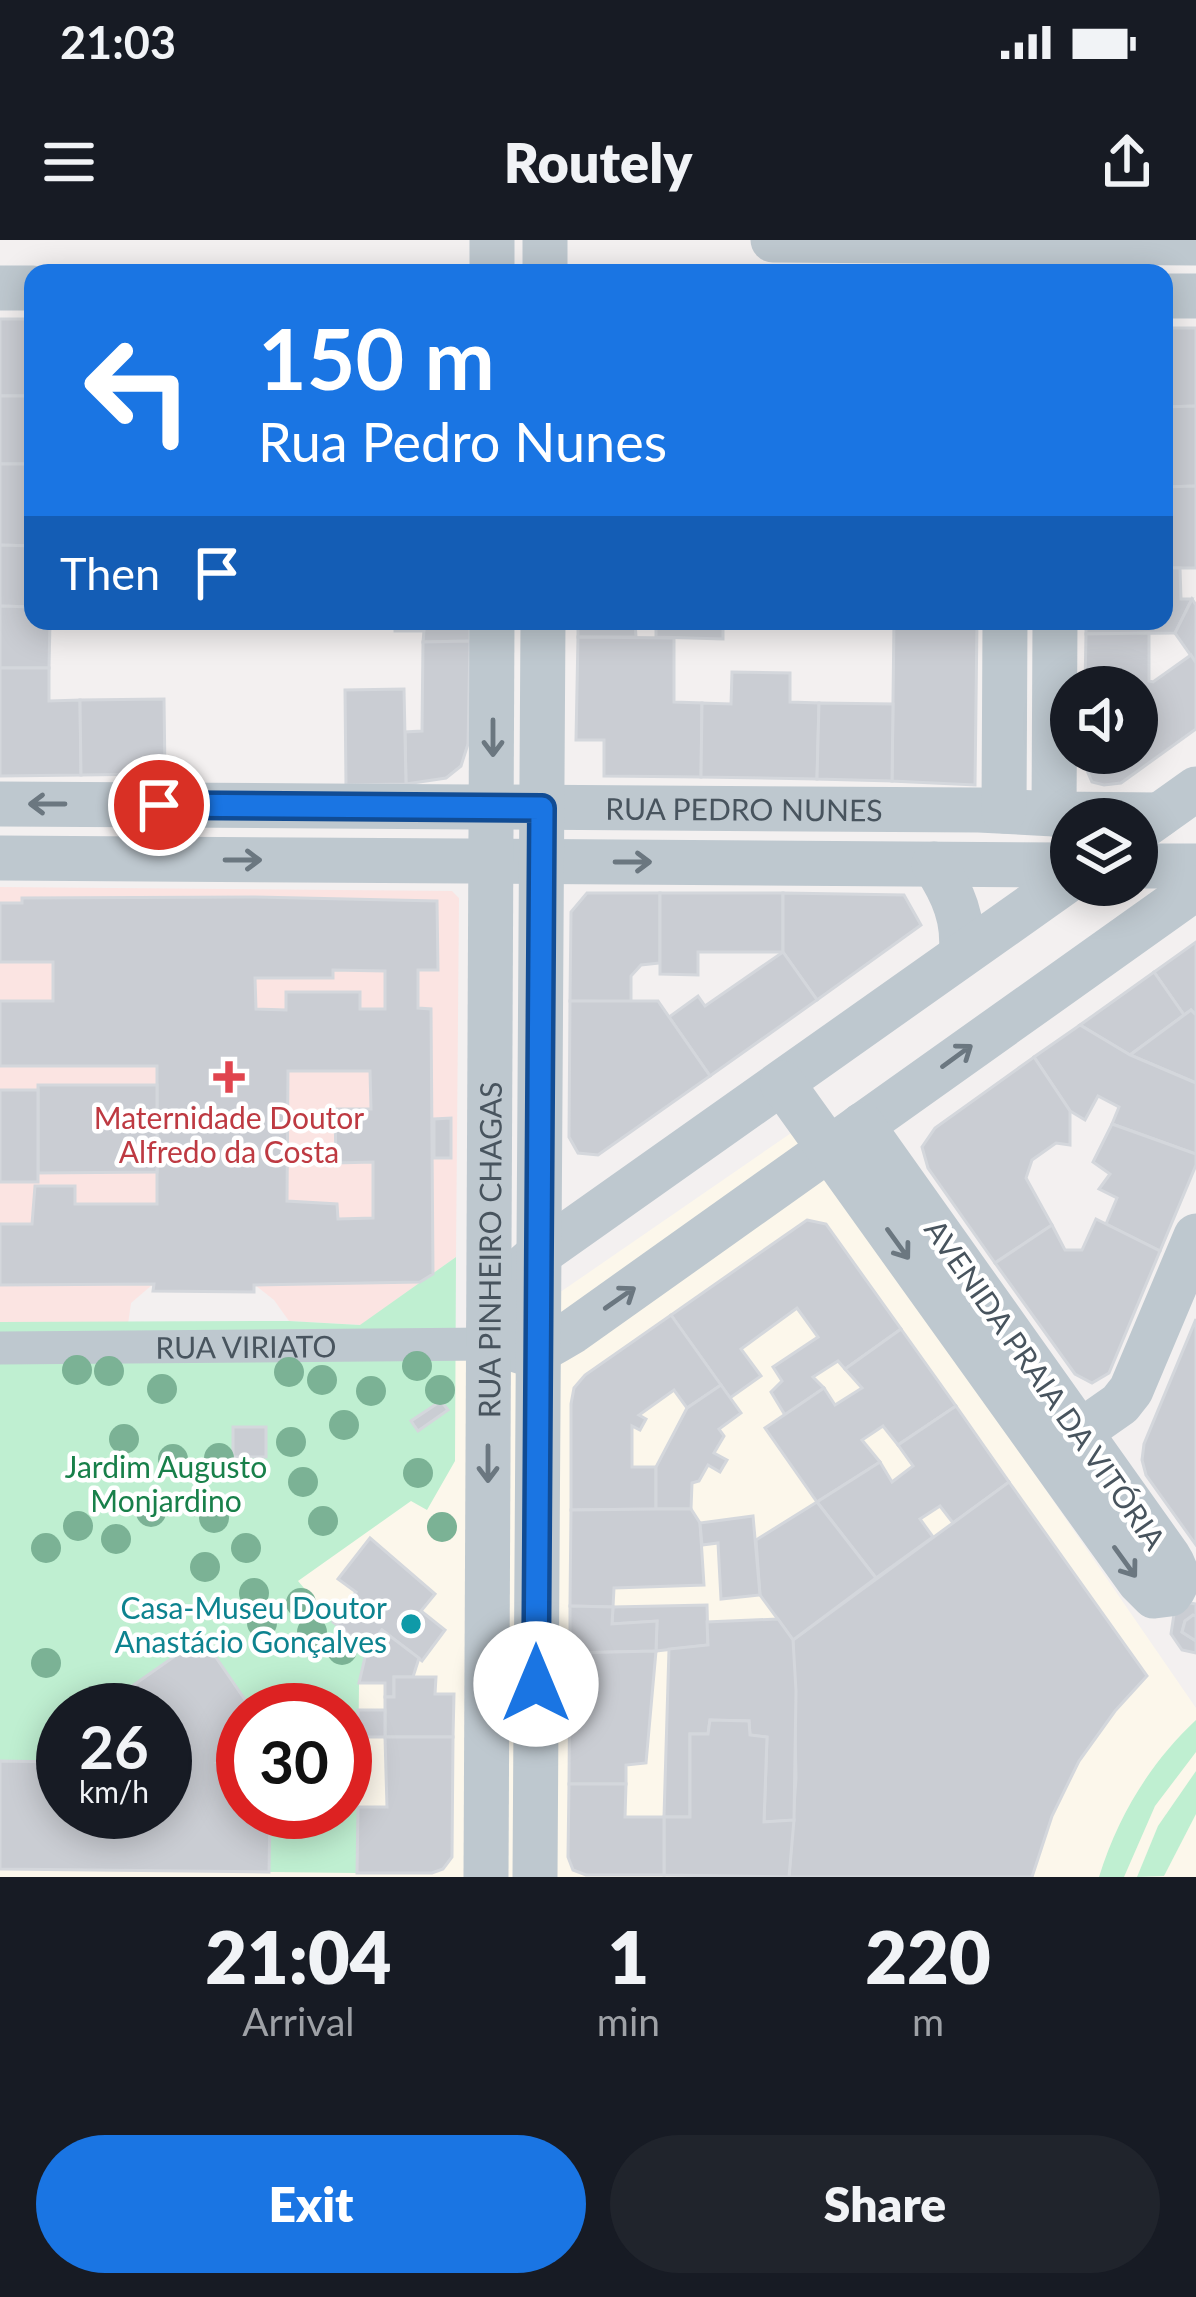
<!DOCTYPE html>
<meta charset="utf-8">
<style>
:root{--surface:#171b24;--page:#20242c;--text:#f1f3f6;--muted:#9ea1a6;--accent:#1a75e3}
body{margin:0;font-family:Lato,sans-serif;background:var(--page);color:var(--text);height:100vh;display:flex;flex-direction:column;font-size:45px;white-space:nowrap}
*{box-sizing:border-box;margin:0}
p{font-size:39px;color:var(--muted)}
.icon{flex:none;width:66px;height:66px;fill:none;stroke:currentColor;stroke-width:2;stroke-linecap:round;stroke-linejoin:round}
.map{position:relative;height:1637px;overflow:hidden}
.panel{display:flex;flex-direction:column;background:var(--surface);flex:1}
.panel>*{flex:none}
.guide{position:absolute;left:24px;top:24px;width:1149px;height:366px;border-radius:24px;box-shadow:0 6px 30px #0003;background:#1a75e3;color:#fff;overflow:hidden}
.buttons{position:absolute;left:1050px;top:426px;display:grid;gap:24px}
.buttons a{display:grid;place-items:center;width:108px;height:108px;border-radius:50%;background:var(--surface);box-shadow:0 6px 30px #0003;font-size:60px}
.speed{position:absolute;left:36px;top:1443px;display:flex;gap:24px;font-size:60px;font-weight:700;text-align:center}
.speed>*{display:grid;place-content:center;width:156px;height:156px;border-radius:50%;background:var(--surface);box-shadow:0 6px 30px #0003;line-height:1}
.speed small{font-size:30px;font-weight:400}
.speed .limit{border:18px solid #d22;background:#fff;color:#111}
.pin{position:absolute;display:grid;place-items:center;width:102px;height:102px;color:#fff;margin:-51px;border:6px solid #fff;border-radius:50%;box-shadow:0 3px 12px #0007}
.me{position:absolute;width:132px;margin:-66px;rotate:0deg;stroke-linejoin:round;filter:drop-shadow(0 0 9px #0008)}
.turn{display:flex;align-items:center;gap:42px;height:252px;padding:0 36px;font-size:54px}
.turn .icon{width:156px;height:156px;stroke-width:2.5}
.turn b{display:block;font-size:84px;line-height:102px}
.then{display:flex;align-items:center;height:114px;padding:0 36px;background:#0003;gap:24px;font-size:45px}
.eta{display:flex;justify-content:space-evenly;align-items:center;height:204px;text-align:center}
.eta b{font-size:72px;font-weight:800;line-height:84px}
.button{display:flex;gap:24px;margin-top:auto;padding:24px 36px}
.button a{flex:1;height:138px;border-radius:72px;background:var(--accent);color:#fff;font-size:48px;font-weight:800;line-height:138px;text-align:center}
.button a+a{background:var(--page);color:var(--text)}
.status{display:flex;justify-content:space-between;align-items:center;height:84px;padding:0 60px;background:var(--surface);direction:ltr}
.status svg{height:33px;fill:currentColor}
header{display:flex;justify-content:space-between;align-items:center;height:156px;padding:0 36px;background:var(--surface);font-size:54px;font-weight:800}
.map>svg:first-child{display:block}
</style>
<div class="status"><b>21:03</b><svg viewBox="0 0 49 12"><path d="M0 12V9h3v3zM5 12V6h3v6zM10 12V3h3v9zM15 12V0h3v12zM26 1h20v11H26zM47 4h2v5h-2z"/></svg></div>
<header><svg class="icon" aria-label="menu" viewBox="0 0 24 24"><path d="M4 6h16M4 12h16M4 18h16"/></svg>Routely<svg class="icon" aria-label="share" viewBox="0 0 24 24"><path d="M12 15V3M7 8l5-5 5 5M5 13v7h14v-7"/></svg></header>
<div class="map">
<svg width="1196" height="1637" viewBox="0 0 1196 1637">
<rect width="100%" height="100%" fill="#f3f0f0"/>
<!-- commercial -->
<path fill="#fcf7eb" fill-rule="evenodd" d="M 797,889 L 1196,1468 L 1196,1637 L 0,1637 L 0,1091 L 498,1095 ZM 63,1470 L 165,1470 L 165,1572 L 63,1572 ZM 243,1470 L 345,1470 L 345,1572 L 243,1572 Z"/>
<!-- medical -->
<path fill="#fbe4e2" d="M 0,647 L 452,651 L 459,658 L 456,1017 L 361,1085 L 289,1081 L 274,1060 L 255,1045 L 254,1052 L 153,1051 L 152,1045 L 131,1063 L 128,1084 L 0,1082 Z"/>
<!-- green -->
<g fill="#bfefd1">
<path d="M 456,1017 L 455,1221 L 427,1270 L 411,1261 L 298,1341 L 333,1382 L 367,1409 L 359,1443 L 357,1633 L 269,1632 L 270,1572 L 345,1572 L 345,1470 L 252,1470 L 202,1398 L 98,1470 L 63,1470 L 63,1494 L 53,1502 L 63,1522 L 0,1521 L 0,1082 L 289,1081 L 360,1085 Z"/>
<path d="M 1196,1480 L 1196,1512 L 1155,1566 L 1124,1637 L 1099,1637 C 1118,1576 1150,1523 1196,1480 Z"/>
<path d="M 1196,1531 L 1196,1574 L 1164,1636 L 1137,1637 L 1158,1586 Z"/>
</g>
<!-- building -->
<g fill="#cacdd3" stroke="#d4d7dc" stroke-width="3" fill-rule="evenodd">
<rect x="0" y="79" width="33" height="77"/>
<path d="M 1164,88 L 1196,88 L 1196,166 L 1164,167 Z"/>
<rect x="0" y="156" width="33" height="68"/>
<path d="M 1196,166 L 1196,246 L 1164,247 L 1164,167 Z"/>
<path d="M 0,224 L 33,224 L 33,306 L 0,305 Z"/>
<path d="M 1196,246 L 1196,328 L 1164,328 L 1164,247 Z"/>
<path d="M 0,305 L 33,306 L 33,367 L 0,366 Z"/>
<path d="M 1164,328 L 1180,328 L 1181,359 L 1192,359 L 1175,393 L 1086,394 L 1086,381 L 1164,381 Z"/>
<path d="M 1192,359 L 1196,365 L 1196,423 L 1175,393 Z"/>
<path d="M 0,366 L 33,367 L 33,381 L 50,381 L 49,428 L 0,428 Z"/>
<path d="M 395,381 L 470,381 L 470,401 L 423,402 L 424,391 L 395,391 Z"/>
<path d="M 578,381 L 723,381 L 723,399 L 656,397 L 656,382 L 635,381 L 636,397 L 578,397 Z"/>
<path d="M 894,381 L 977,381 L 975,545 L 892,541 Z"/>
<path d="M 1149,393 L 1149,441 L 1153,442 L 1191,415 L 1196,423 L 1196,489 L 1121,543 L 1104,545 L 1092,542 L 1085,526 L 1085,513 L 1137,513 L 1137,447 L 1085,447 L 1086,394 Z"/>
<path d="M 578,397 L 674,398 L 674,462 L 702,463 L 701,537 L 604,536 L 604,500 L 576,500 Z"/>
<path d="M 470,401 L 468,504 L 461,526 L 446,538 L 406,544 L 405,492 L 422,491 L 423,402 Z"/>
<path d="M 0,428 L 49,428 L 49,461 L 80,460 L 81,535 L 0,536 Z"/>
<path d="M 732,432 L 790,433 L 790,462 L 819,463 L 817,539 L 701,537 L 702,463 L 731,464 Z"/>
<path d="M 404,449 L 406,544 L 346,545 L 345,450 Z"/>
<path d="M 164,459 L 165,534 L 81,535 L 80,460 Z"/>
<path d="M 819,463 L 893,464 L 892,541 L 817,539 Z"/>
<path d="M 587,653 L 660,653 L 660,723 L 641,725 L 631,736 L 631,762 L 570,761 L 571,672 Z"/>
<path d="M 660,653 L 783,653 L 783,712 L 698,712 L 698,735 L 660,734 Z"/>
<path d="M 783,653 L 904,655 L 921,685 L 817,760 L 783,712 Z"/>
<path d="M 255,657 L 437,661 L 438,730 L 418,730 L 418,768 L 431,769 L 433,1034 L 420,1042 L 254,1045 L 254,1052 L 153,1051 L 154,1044 L 0,1045 L 0,984 L 32,984 L 35,946 L 75,946 L 75,964 L 157,964 L 157,826 L 0,826 L 0,761 L 53,761 L 53,722 L 0,722 L 0,663 L 22,663 L 22,658 ZM 333,730 L 385,731 L 385,769 L 360,769 L 360,752 L 286,752 L 286,770 L 256,769 L 255,738 L 333,738 ZM 288,831 L 370,831 L 371,869 L 335,869 L 336,923 L 373,922 L 373,978 L 338,979 L 337,964 L 287,961 Z"/>
<path d="M 1196,702 L 1196,775 L 1191,770 L 1184,775 L 1154,732 Z"/>
<path d="M 783,712 L 817,760 L 710,836 L 669,777 L 698,756 L 705,766 Z"/>
<path d="M 1154,732 L 1184,775 L 1130,815 L 1080,785 Z"/>
<path d="M 570,761 L 658,761 L 710,836 L 598,915 L 578,913 L 569,897 Z"/>
<path d="M 1191,770 L 1196,775 L 1196,843 L 1130,815 Z"/>
<path d="M 1080,785 L 1130,815 L 1196,843 L 1196,914 L 1112,884 L 1119,867 L 1098,856 L 1085,880 L 1070,871 L 1034,817 Z"/>
<path d="M 1034,817 L 1070,871 L 1070,905 L 1056,903 L 1032,920 L 1026,938 L 1052,985 L 995,1023 L 928,928 L 922,907 L 935,888 Z"/>
<path d="M 38,845 L 157,845 L 157,932 L 38,933 Z"/>
<rect x="0" y="850" width="38" height="92"/>
<path d="M 451,878 L 451,918 L 434,918 L 434,879 Z"/>
<path d="M 1112,884 L 1196,914 L 1196,925 L 1160,1011 L 1106,984 L 1117,958 L 1099,949 L 1110,934 L 1093,922 Z"/>
<path d="M 1096,979 L 1160,1011 L 1109,1133 L 1092,1143 L 1075,1134 L 995,1023 L 1052,985 L 1065,1010 L 1082,1010 Z"/>
<path d="M 807,980 L 826,984 L 901,1089 L 845,1129 L 838,1121 L 813,1137 L 824,1148 L 785,1175 L 771,1152 L 782,1141 L 773,1127 L 818,1097 L 797,1068 L 741,1109 L 761,1136 L 730,1158 L 671,1075 Z"/>
<path d="M 671,1075 L 721,1145 L 687,1168 L 674,1150 L 639,1175 L 646,1179 L 640,1190 L 632,1186 L 632,1227 L 656,1227 L 656,1269 L 571,1270 L 571,1164 L 574,1148 L 585,1135 Z"/>
<path d="M 1196,1079 L 1196,1305 L 1146,1235 L 1142,1220 L 1144,1204 Z"/>
<path d="M 901,1089 L 956,1166 L 898,1205 L 883,1186 L 862,1200 L 880,1222 L 817,1262 L 765,1188 L 824,1148 L 835,1165 L 862,1148 L 845,1129 Z"/>
<path d="M 721,1145 L 741,1173 L 719,1189 L 724,1196 L 714,1213 L 727,1220 L 720,1232 L 708,1225 L 699,1241 L 692,1243 L 691,1269 L 656,1269 L 656,1227 L 687,1168 Z"/>
<path d="M 441,1161 L 448,1170 L 418,1191 L 411,1181 Z"/>
<path d="M 956,1166 L 1009,1242 L 953,1283 L 940,1266 L 920,1279 L 933,1297 L 876,1338 L 817,1262 L 880,1222 L 892,1242 L 913,1226 L 898,1205 Z"/>
<rect x="233" y="1187" width="33" height="30"/>
<path d="M 1009,1242 L 1147,1436 L 1115,1471 L 1079,1521 L 1052,1576 L 1032,1637 L 789,1637 L 796,1538 L 793,1400 Z"/>
<path d="M 817,1262 L 876,1338 L 793,1400 L 760,1355 L 756,1300 Z"/>
<path d="M 656,1269 L 691,1269 L 700,1283 L 704,1345 L 614,1348 L 613,1367 L 570,1366 L 571,1270 Z"/>
<path d="M 753,1276 L 760,1355 L 721,1359 L 718,1303 L 702,1305 L 700,1283 Z"/>
<path d="M 370,1298 L 435,1354 L 421,1371 L 445,1390 L 422,1421 L 382,1390 L 367,1409 L 333,1382 L 356,1352 L 338,1339 Z"/>
<path d="M 1190,1363 L 1196,1364 L 1196,1376 L 1185,1381 L 1182,1392 L 1196,1401 L 1196,1413 L 1182,1410 L 1171,1394 L 1174,1374 Z"/>
<path d="M 707,1365 L 708,1405 L 656,1411 L 657,1381 L 612,1384 L 613,1367 Z"/>
<path d="M 570,1366 L 613,1367 L 612,1384 L 657,1381 L 656,1411 L 570,1413 Z"/>
<path d="M 1193,1375 L 1196,1376 L 1196,1401 L 1182,1392 L 1185,1381 Z"/>
<path d="M 778,1379 L 793,1400 L 796,1451 L 794,1580 L 764,1582 L 767,1497 L 750,1495 L 749,1481 L 710,1480 L 708,1494 L 690,1494 L 690,1577 L 664,1577 L 669,1409 L 708,1405 L 707,1382 Z"/>
<path d="M 382,1390 L 419,1418 L 413,1437 L 394,1437 L 394,1457 L 385,1457 L 385,1443 L 359,1443 L 367,1409 Z"/>
<path d="M 202,1397 L 252,1470 L 243,1470 L 243,1506 L 218,1522 L 243,1523 L 243,1572 L 270,1572 L 269,1632 L 0,1629 L 0,1521 L 63,1522 L 63,1572 L 165,1572 L 165,1470 L 98,1470 Z"/>
<path d="M 656,1411 L 646,1523 L 626,1525 L 626,1544 L 569,1544 L 570,1413 Z"/>
<path d="M 394,1437 L 436,1437 L 435,1454 L 454,1454 L 453,1497 L 385,1497 L 385,1457 L 394,1457 Z"/>
<rect x="358" y="1470" width="27" height="27"/>
<path d="M 710,1480 L 749,1481 L 750,1495 L 767,1497 L 764,1582 L 794,1580 L 789,1637 L 664,1635 L 664,1577 L 690,1577 L 690,1494 L 708,1494 Z"/>
<path d="M 385,1497 L 453,1497 L 452,1617 L 443,1629 L 432,1633 L 357,1633 L 358,1567 L 387,1567 Z"/>
<path d="M 569,1544 L 626,1544 L 625,1577 L 664,1577 L 664,1635 L 586,1635 L 573,1630 L 568,1617 Z"/>
</g>
<g fill="none" stroke-linecap="round" stroke-linejoin="round">
<!-- pedestrian -->
<path stroke="#bec8cf" stroke-width="33" id="s1" d="M 0,1108 L 489,1104"/>
<!-- minor -->
<g stroke="#bec8cf" stroke-width="45">
<path d="M 773,0 L 1196,3"/>
<path d="M 492,33 L 492,0"/>
<path d="M 545,33 L 545,0"/>
<path d="M 0,48 L 33,48"/>
<path d="M 1164,56 L 1196,56"/>
<path d="M 1055,381 L 1054,574 L 1159,575"/>
<path id="s2" d="M 0,564 L 979,570 L 1054,574"/>
<path d="M 1004,571 L 1005,381"/>
<path d="M 1137,591 L 1196,549"/>
<path d="M 0,618 L 1071,625"/>
<path d="M 934,624 C 953,653 965,680 961,715"/>
<path d="M 1137,626 L 1196,626"/>
<path d="M 1071,638 L 539,1014 L 516,1034 L 489,1086 C 522,1126 534,1114 573,1091 L 1196,648"/>
<path d="M 782,843 L 1139,1341 L 1154,1356 L 1170,1354 C 1181,1341 1177,1330 1168,1316 L 862,885"/>
<path d="M 1080,1192 L 1120,1164 L 1131,1150 L 1196,996"/>
<path id="s3" d="M 486,1637 L 492,381"/>
<path d="M 535,1637 L 543,381"/>
</g>
</g>
<!-- trees -->
<g fill="#7bb295">
<circle cx="417" cy="1126" r="15"/>
<circle cx="77" cy="1130" r="15"/>
<circle cx="109" cy="1131" r="15"/>
<circle cx="289" cy="1132" r="15"/>
<circle cx="322" cy="1140" r="15"/>
<circle cx="162" cy="1149" r="15"/>
<circle cx="440" cy="1150" r="15"/>
<circle cx="371" cy="1151" r="15"/>
<circle cx="344" cy="1185" r="15"/>
<circle cx="124" cy="1199" r="15"/>
<circle cx="291" cy="1202" r="15"/>
<circle cx="219" cy="1218" r="15"/>
<circle cx="173" cy="1219" r="15"/>
<circle cx="418" cy="1233" r="15"/>
<circle cx="303" cy="1242" r="15"/>
<circle cx="151" cy="1272" r="15"/>
<circle cx="214" cy="1278" r="15"/>
<circle cx="323" cy="1281" r="15"/>
<circle cx="78" cy="1286" r="15"/>
<circle cx="442" cy="1287" r="15"/>
<circle cx="116" cy="1299" r="15"/>
<circle cx="46" cy="1308" r="15"/>
<circle cx="246" cy="1308" r="15"/>
<circle cx="205" cy="1327" r="15"/>
<circle cx="254" cy="1353" r="15"/>
<circle cx="301" cy="1363" r="15"/>
<circle cx="262" cy="1383" r="15"/>
<circle cx="312" cy="1392" r="15"/>
<circle cx="342" cy="1410" r="15"/>
<circle cx="46" cy="1423" r="15"/>
</g>
<!-- one-way arrows -->
<defs><path id="oneway-shaft" d="M-6 0H5M1.5-3L5.5 0L1.5 3" fill="none" stroke-width="1.6" stroke-linecap="round" stroke-linejoin="round" transform="scale(3)"/></defs>
<g stroke="#6b7780">
<use href="#oneway-shaft" transform="translate(493 498) rotate(90)"/>
<use href="#oneway-shaft" transform="translate(47 564) rotate(-180)"/>
<use href="#oneway-shaft" transform="translate(243 620)"/>
<use href="#oneway-shaft" transform="translate(633 622)"/>
<use href="#oneway-shaft" transform="translate(957 816) rotate(-36)"/>
<use href="#oneway-shaft" transform="translate(898 1004) rotate(54)"/>
<use href="#oneway-shaft" transform="translate(620 1058) rotate(-35)"/>
<use href="#oneway-shaft" transform="translate(488 1224) rotate(90)"/>
<use href="#oneway-shaft" transform="translate(1125 1322) rotate(54)"/>
</g>
<g fill="none" stroke-linecap="round" stroke-linejoin="round">
<!-- route casing -->
<g stroke="#114c94" stroke-width="30">
<path id="route" d="M 159,565 L 542,568 L 536,1444"/>
</g>
<!-- route -->
<use href="#route" stroke="#1a75e3" stroke-width="21"/>
</g>
<!-- markers -->
<path fill="#e0444e" stroke="#fff" stroke-width="4.5" d="M223 819h12v12h12v12h-12v12h-12v-12h-12v-12h12z"/>
<circle fill="#0f9aa8" stroke="#fff" stroke-width="4.5" cx="411" cy="1384" r="12"/>
<g text-anchor="middle" dominant-baseline="central" stroke-width="9" stroke-linejoin="round" paint-order="stroke">
<!-- street labels -->
<g font-size="30" fill="#48545e" stroke="#fff">
<text stroke="none"><textPath href="#s2" startOffset="744">RUA PEDRO NUNES</textPath></text>
<text stroke="none"><textPath href="#s3" startOffset="627">RUA PINHEIRO CHAGAS</textPath></text>
<text stroke="none"><textPath href="#s1" startOffset="246">RUA VIRIATO</textPath></text>
<text transform="translate(1046 1144) rotate(55)">AVENIDA PRAIA DA VITÓRIA</text>
</g>
<!-- health labels -->
<g font-size="30" fill="#be3a42" stroke="#fff">
<text x="229" y="877">Maternidade Doutor<tspan x="229" dy="34">Alfredo da Costa</tspan></text>
</g>
<!-- park labels -->
<g font-size="30" fill="#18804a" stroke="#fff">
<text x="166" y="1226">Jardim Augusto<tspan x="166" dy="34">Monjardino</tspan></text>
</g>
<!-- culture labels -->
<g font-size="30" fill="#0d838f" stroke="#fff" text-anchor="end">
<text x="387" y="1367">Casa-Museu Doutor<tspan x="387" dy="34">Anastácio Gonçalves</tspan></text>
</g>
</g>
</svg>
<div class="buttons">
<a><svg class="icon" aria-label="sound" viewBox="0 0 24 24"><path d="M4 9h4l5-4v14l-5-4H4zM17 9q2 3 0 6"/></svg></a>
<a><svg class="icon" aria-label="layers" viewBox="0 0 24 24"><path d="M12 4l9 5-9 5-9-5zM3 14l9 5 9-5"/></svg></a>
</div>
<div class="speed"><div>26<small>km/h</small></div><div class="limit">30</div></div>
<div class="pin" style="left:159px;top:565px;background:#d93025"><svg class="icon" aria-label="arrive" viewBox="0 0 24 24"><path d="M6 21V4h12l-3 4 3 4H6"/></svg></div>
<svg class="me" style="left:536px;top:1444px" viewBox="-20 -20 40 40"><circle r="19" fill="#fff"/><path d="M0-13L10 11 0 6-10 11z" fill="#1a75e3"/></svg>
<div class="guide">
<div class="turn"><svg class="icon" aria-label="left" viewBox="0 0 24 24"><path d="M17 20v-9H6M10 6l-5 5 5 5"/></svg><div><b>150 m</b>Rua Pedro Nunes</div></div>
<div class="then">Then<svg class="icon" aria-label="arrive" viewBox="0 0 24 24"><path d="M6 21V4h12l-3 4 3 4H6"/></svg></div>
</div>
</div>
<section class="panel">
<div class="eta">
<div><b>21:04</b><p>Arrival</p></div>
<div><b>1</b><p>min</p></div>
<div><b>220</b><p>m</p></div>
</div>
<div class="button"><a>Exit</a><a>Share</a></div>
</section>
